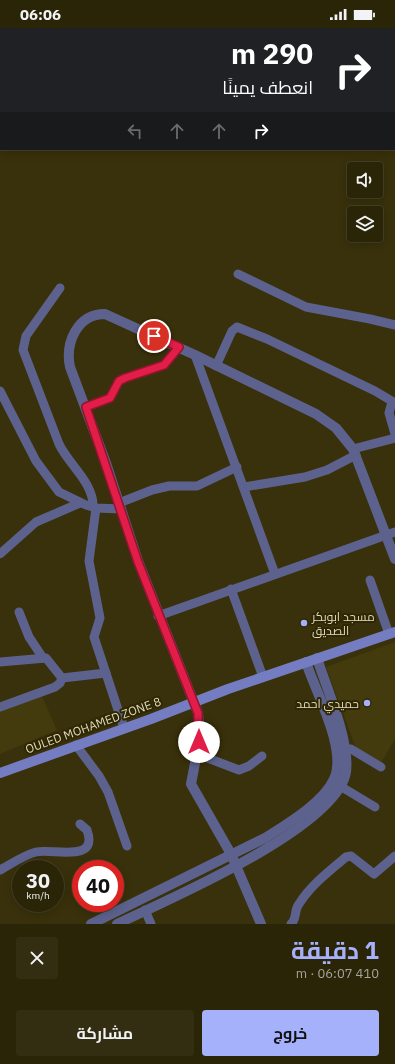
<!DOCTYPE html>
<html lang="ar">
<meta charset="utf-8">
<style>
:root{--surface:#2b2508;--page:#332d12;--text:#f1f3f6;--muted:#a6a59c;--line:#474229;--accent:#a6b1fc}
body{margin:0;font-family:"IBM Plex Sans",Cairo,sans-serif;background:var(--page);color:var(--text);direction:rtl;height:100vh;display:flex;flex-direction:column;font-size:15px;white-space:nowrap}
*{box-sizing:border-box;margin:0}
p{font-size:13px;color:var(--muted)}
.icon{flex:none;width:22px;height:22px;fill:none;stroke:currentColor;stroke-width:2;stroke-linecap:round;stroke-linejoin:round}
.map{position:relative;height:896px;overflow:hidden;direction:ltr}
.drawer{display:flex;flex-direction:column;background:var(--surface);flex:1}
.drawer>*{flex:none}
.hud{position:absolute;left:0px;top:0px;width:395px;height:122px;box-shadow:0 2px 10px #0003,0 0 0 1px var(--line);direction:rtl;background:#202124;color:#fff;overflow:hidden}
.controls{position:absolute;left:347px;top:134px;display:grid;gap:8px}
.controls a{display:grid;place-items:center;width:36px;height:36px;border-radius:4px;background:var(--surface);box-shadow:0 2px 10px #0003,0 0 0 1px var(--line);font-size:20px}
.speed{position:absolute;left:12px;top:832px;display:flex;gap:8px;font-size:20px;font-weight:700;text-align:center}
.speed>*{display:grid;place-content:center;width:52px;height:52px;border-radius:50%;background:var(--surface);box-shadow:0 2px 10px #0003,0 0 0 1px var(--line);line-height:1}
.speed small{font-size:10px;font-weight:400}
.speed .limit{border:6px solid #d22;background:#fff;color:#111}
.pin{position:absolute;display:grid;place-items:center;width:34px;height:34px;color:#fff;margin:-17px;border:2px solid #fff;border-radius:50%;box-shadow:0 1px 4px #0007}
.me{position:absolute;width:44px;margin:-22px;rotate:0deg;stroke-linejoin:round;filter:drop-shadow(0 0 3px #0008)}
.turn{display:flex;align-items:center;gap:14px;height:84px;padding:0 16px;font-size:18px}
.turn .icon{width:52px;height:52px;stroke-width:2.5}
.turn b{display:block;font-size:28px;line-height:34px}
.lanes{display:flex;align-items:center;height:38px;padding:0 16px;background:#0003;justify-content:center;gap:20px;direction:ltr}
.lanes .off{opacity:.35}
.round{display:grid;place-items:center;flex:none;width:42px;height:42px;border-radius:4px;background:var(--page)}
.head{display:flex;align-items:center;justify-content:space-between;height:68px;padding:0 16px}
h1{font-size:24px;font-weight:700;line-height:30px;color:var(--accent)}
.cta{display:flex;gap:8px;margin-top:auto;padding:8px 16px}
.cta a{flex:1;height:46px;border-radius:4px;background:var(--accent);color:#111;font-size:16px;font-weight:700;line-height:46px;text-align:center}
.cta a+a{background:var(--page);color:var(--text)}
.status{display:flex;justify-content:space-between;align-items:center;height:28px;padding:0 20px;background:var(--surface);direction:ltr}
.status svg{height:11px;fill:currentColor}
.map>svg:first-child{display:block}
</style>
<div class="status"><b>06:06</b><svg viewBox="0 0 49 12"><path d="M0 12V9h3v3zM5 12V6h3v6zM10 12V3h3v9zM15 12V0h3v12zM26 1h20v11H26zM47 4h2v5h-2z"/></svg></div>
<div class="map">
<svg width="395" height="896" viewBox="0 0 395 896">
<defs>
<pattern id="forest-firs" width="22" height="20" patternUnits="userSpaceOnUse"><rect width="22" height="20" fill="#094d2f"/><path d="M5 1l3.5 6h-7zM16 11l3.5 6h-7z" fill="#2c664b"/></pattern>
</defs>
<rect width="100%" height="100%" fill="#39310b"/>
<!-- built -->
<g fill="#433a0d">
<path d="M 395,614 L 395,711 L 381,735 L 356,720 L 326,639 Z"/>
<path d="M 41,666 L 57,702 L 0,726 L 0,683 Z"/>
</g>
<!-- forest -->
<path fill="url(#forest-firs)" d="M 133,0 L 395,0 L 395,70 L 394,1 Z"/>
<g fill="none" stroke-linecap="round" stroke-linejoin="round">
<!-- minor -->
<g stroke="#5c628d" stroke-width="9">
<path d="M 238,246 L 306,279 L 370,291 L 395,297"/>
<path d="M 60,260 L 26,308 L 23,322 L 59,416 C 69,437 94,455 93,479"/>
<path d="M 195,327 L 275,546"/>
<path d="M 216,338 L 232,303 L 237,299 L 267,311 L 375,363 L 395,375"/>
<path d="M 0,363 L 36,433 L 59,464 L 86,477 L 96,480 L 121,481"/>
<path d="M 392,374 L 389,385 L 395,406"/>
<path d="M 86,379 L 110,370 L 119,353 L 125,350 L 164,337 L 179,319"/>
<path d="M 353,421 L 395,410"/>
<path d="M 244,459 L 305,449 L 327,442 L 356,427"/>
<path d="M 119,475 L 152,462 L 169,458 L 197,458 L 237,439"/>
<path d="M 96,480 L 89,533 L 100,590 L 94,609 L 124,700"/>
<path d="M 0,526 L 36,494 L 80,475"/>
<path d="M 370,552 L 389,606"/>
<path d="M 231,561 L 263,649"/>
<path d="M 19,584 L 29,609 L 43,630"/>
<path d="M 158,588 L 395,504"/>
<path d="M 0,634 L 46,630 L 62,650 L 106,645"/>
<path d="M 0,679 L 55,659 L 60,655 L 62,650"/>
<path d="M 76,717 L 99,748 L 108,764 L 127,818"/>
<path d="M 346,721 L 351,721 L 381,739"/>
<path d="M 197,726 L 239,742 L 249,738 L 262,728"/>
<path d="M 340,758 L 375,779"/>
<path d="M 0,842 C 11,836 24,827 36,824 C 52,820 99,836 87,802 L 80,796"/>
<path d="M 145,882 L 151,896"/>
<path d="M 291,896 C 297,891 294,882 299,876 C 310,858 329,843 346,829 L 351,828 L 374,846 L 395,828"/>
</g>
<!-- tertiary -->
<g stroke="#5c628d" stroke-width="10">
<path d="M 91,896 L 265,810 C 287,796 323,775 334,751 C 348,722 315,663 306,634"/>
<path d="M 117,896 C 167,872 337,800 346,744 C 350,712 327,662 317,630"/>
<path d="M 261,896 L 231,826 L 191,756 L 200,709 L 198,685 L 138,533 L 106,435 L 70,339 C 65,315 77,286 105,286 L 195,327 L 316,386 L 336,400 L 353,421 L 395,531"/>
</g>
<!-- secondary -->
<path stroke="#747dc1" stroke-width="10" d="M 0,745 L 151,691 L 228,661 L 395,604"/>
</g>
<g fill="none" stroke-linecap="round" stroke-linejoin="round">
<!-- route casing -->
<g stroke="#92132f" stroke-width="10">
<path id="route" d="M 154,308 L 179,319 L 164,337 L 125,350 L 119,353 L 110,370 L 86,379 L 138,534 L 198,685 L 199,714"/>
</g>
<!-- route -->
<use href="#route" stroke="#e11d48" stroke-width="7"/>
</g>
<!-- markers -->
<g fill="#a6b1fc" stroke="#2f2701" stroke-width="1.5">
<circle cx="304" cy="595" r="4"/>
<circle cx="367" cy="675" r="4"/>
</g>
<g text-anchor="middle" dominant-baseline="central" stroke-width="4" stroke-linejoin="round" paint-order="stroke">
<!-- poi labels -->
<g font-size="12" fill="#dfdac0" stroke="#2f2701" text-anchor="start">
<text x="312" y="588">مسجد ابوبكر<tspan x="312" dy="14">الصديق</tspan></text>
<text x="359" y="675" text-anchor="end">حميدي احمد</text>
</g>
<!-- street labels -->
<g font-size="12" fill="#dfdac0" stroke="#2f2701">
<text transform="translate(93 697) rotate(-20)">OULED MOHAMED ZONE 8</text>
</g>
</g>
</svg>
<div class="controls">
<a><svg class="icon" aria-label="sound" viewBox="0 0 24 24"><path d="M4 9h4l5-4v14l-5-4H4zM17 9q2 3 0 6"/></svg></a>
<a><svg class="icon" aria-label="layers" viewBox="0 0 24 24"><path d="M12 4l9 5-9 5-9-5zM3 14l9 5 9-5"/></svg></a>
</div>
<div class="speed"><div>30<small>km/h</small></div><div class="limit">40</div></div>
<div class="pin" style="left:154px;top:308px;background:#d93025"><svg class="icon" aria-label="arrive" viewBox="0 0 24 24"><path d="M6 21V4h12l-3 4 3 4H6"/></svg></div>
<svg class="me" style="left:199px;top:714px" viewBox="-20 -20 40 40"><circle r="19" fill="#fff"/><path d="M0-13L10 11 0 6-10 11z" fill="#e11d48"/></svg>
<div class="hud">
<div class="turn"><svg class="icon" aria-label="right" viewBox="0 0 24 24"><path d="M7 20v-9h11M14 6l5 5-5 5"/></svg><div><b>290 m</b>انعطف يمينًا</div></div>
<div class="lanes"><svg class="icon off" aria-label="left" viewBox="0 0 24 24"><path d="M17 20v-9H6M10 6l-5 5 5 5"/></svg><svg class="icon off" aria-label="ahead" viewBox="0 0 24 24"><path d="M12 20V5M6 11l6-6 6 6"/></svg><svg class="icon off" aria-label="ahead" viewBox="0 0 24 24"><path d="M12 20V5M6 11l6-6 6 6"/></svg><svg class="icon" aria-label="right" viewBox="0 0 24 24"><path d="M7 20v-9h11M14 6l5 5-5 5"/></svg></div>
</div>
</div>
<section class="drawer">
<div class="head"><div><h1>1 دقيقة</h1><p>410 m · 06:07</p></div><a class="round"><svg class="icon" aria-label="close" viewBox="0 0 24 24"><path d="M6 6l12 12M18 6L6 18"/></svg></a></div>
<div class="cta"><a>خروج</a><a>مشاركة</a></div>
</section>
